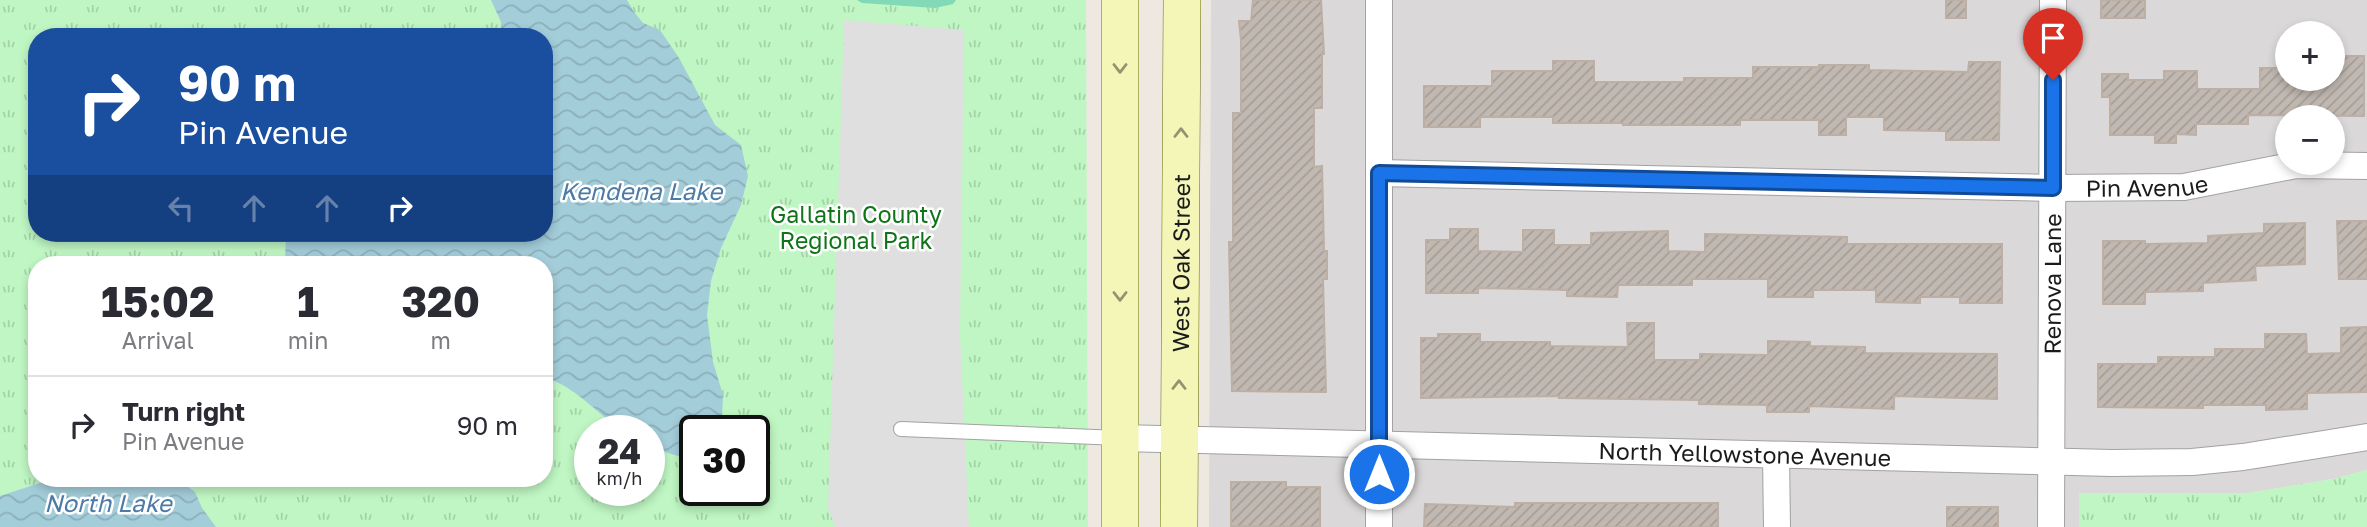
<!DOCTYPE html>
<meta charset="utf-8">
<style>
:root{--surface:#fff;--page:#f2f2f3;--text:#2b2b33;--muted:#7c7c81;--line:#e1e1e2}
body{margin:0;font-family:"Golos Text",sans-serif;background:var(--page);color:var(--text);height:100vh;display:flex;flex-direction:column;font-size:26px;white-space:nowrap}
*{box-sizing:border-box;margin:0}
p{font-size:23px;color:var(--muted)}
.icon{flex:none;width:38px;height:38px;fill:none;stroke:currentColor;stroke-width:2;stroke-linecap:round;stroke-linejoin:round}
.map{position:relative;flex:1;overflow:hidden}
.sheet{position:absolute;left:28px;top:256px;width:525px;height:231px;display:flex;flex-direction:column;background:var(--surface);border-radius:28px;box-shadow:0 4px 10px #0003}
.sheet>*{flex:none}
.banner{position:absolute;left:28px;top:28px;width:525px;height:214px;border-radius:28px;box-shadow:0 4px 10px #0003;background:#1a4fa0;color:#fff;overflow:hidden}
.tools{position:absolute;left:2275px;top:21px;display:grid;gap:14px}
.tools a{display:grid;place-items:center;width:70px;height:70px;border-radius:50%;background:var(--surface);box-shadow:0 4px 10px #0003;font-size:35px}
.speed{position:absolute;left:574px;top:415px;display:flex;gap:14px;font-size:35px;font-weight:700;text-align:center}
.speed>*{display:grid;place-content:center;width:91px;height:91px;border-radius:50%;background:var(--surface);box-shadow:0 4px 10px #0003;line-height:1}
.speed small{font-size:18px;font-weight:400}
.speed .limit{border:4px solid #111;border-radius:10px;background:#fff;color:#111}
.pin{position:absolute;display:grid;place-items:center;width:60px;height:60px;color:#fff;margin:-72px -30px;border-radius:50% 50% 50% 0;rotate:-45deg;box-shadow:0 0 7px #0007}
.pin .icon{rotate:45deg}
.me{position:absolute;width:77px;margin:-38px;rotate:0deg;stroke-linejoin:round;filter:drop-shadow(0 0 5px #0008)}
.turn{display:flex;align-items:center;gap:24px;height:147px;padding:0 35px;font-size:32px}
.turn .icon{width:91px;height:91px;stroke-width:2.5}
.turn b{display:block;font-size:49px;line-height:60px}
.lanes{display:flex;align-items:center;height:66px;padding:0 35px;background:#0003;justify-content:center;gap:35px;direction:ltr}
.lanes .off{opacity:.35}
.eta{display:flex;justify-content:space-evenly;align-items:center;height:119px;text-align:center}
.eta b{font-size:42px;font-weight:700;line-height:49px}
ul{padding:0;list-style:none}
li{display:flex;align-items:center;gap:21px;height:98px;padding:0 35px;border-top:2px solid var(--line)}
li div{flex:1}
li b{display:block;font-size:26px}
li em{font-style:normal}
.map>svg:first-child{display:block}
</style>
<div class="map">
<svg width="2367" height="527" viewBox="0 0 2367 527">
<defs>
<pattern id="park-tufts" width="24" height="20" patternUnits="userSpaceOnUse" patternTransform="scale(1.75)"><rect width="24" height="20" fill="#bff6c3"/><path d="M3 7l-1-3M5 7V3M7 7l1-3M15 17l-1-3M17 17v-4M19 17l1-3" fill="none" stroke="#a4d2a7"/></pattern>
<pattern id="water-waves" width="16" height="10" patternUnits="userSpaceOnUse" patternTransform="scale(1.75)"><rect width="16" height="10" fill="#a3cdd9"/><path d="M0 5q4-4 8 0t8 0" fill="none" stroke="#8cafba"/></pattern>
<pattern id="building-hatch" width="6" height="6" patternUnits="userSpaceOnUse" patternTransform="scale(1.75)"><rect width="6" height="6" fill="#c1b8b1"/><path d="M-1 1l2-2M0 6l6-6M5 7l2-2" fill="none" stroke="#a59e98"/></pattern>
</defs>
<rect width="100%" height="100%" fill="#ede9e1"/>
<!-- residential -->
<path fill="#dad8d8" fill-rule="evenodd" d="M 1211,0 L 2367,0 L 2367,470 L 2333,479 L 2248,493 L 2080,493 L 2079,527 L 1209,527 ZM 2287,33 L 2333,33 L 2333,79 L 2287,79 ZM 2287,117 L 2333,117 L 2333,163 L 2287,163 Z"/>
<!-- park -->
<g fill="url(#park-tufts)" fill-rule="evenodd">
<path d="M 0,0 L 1086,0 L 1088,527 L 0,527 ZM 37,37 L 544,37 L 544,233 L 37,233 ZM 37,264 L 544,264 L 544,478 L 37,478 ZM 590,430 L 649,430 L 649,490 L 590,490 ZM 695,430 L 754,430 L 754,490 L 695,490 Z"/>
<path d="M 2367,470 L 2367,527 L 2079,527 L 2079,493 L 2248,493 L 2333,479 Z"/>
</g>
<!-- pitch -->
<path fill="#82d9b7" d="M 857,0 L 956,0 L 953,4 L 935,8 L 862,3 Z"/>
<!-- parking -->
<path fill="#dfdfdf" d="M 844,20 L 964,30 L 960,333 L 969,527 L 835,527 L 828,508 Z"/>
<!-- water -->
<g fill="url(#water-waves)">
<path d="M 491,0 L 627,0 L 634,12 L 643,23 L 660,30 L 679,58 L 715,125 L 741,145 L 748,176 L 741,205 L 721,248 L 711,281 L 707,315 L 713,362 L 723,395 L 722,417 L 709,430 L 695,430 L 695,456 L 678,456 L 649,447 L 649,430 C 642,430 629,433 622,429 C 597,415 574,384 544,378 L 544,264 L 285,264 L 286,233 L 544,233 L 544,37 L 501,37 L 501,22 Z"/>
<path d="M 55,478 L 176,478 L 195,492 L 202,508 L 216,527 L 0,527 L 0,496 Z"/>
</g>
<!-- building -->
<g fill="url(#building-hatch)" stroke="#bdafa4" stroke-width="2">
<path d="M 1253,0 L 1321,0 L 1324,54 L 1322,54 L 1322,108 L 1314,108 L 1314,167 L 1322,166 L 1324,251 L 1327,251 L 1327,279 L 1323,279 L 1326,392 L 1232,391 L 1229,242 L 1233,242 L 1233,113 L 1241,113 L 1241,40 L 1239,21 L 1251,21 Z"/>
<rect x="1946" y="0" width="20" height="18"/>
<rect x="2101" y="0" width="44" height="18"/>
<path d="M 2335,56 L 2364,56 L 2364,116 L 2248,115 L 2248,124 L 2196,124 L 2196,135 L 2176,134 L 2176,143 L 2155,143 L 2155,135 L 2110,135 L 2110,97 L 2102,97 L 2102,74 L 2128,74 L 2128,80 L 2164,80 L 2164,71 L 2197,71 L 2197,89 L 2260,89 L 2260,68 L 2287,68 L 2287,79 L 2333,79 L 2335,76 Z"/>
<path d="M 1553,61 L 1594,61 L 1594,82 L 1684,82 L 1684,78 L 1753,78 L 1753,67 L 1819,67 L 1819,65 L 1869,65 L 1869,70 L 1968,72 L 1969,62 L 2000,62 L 1999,140 L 1946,140 L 1946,131 L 1884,130 L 1884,117 L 1846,117 L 1846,135 L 1819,135 L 1819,120 L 1740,120 L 1740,125 L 1623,125 L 1623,123 L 1553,123 L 1553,117 L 1480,117 L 1480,127 L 1424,127 L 1424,86 L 1492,86 L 1492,71 L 1553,71 Z"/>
<path d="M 2337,221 L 2367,221 L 2367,279 L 2339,279 Z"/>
<path d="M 2305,223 L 2305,264 L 2255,266 L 2256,280 L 2203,283 L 2203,291 L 2145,292 L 2145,304 L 2103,304 L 2103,241 L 2145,241 L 2145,244 L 2208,243 L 2208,236 L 2264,233 L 2264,224 Z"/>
<path d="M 1450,229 L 1478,229 L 1478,251 L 1523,252 L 1523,230 L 1554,230 L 1554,245 L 1591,245 L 1591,233 L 1668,231 L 1668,251 L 1705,252 L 1705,234 L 1847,237 L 1847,244 L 2002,244 L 2002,303 L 1960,303 L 1960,297 L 1920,297 L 1920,303 L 1876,302 L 1876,290 L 1813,290 L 1813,297 L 1768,297 L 1768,279 L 1692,279 L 1692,285 L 1618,285 L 1617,297 L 1567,296 L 1567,290 L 1478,288 L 1478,293 L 1426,293 L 1426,240 L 1450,240 Z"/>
<path d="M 1627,323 L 1654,323 L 1654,360 L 1700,360 L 1700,354 L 1768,355 L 1768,341 L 1810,342 L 1810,346 L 1865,347 L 1865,353 L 1997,354 L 1997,399 L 1894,396 L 1894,409 L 1809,406 L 1809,412 L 1767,412 L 1767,405 L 1699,404 L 1699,400 L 1559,398 L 1559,396 L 1421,398 L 1421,338 L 1438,338 L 1438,334 L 1480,334 L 1480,342 L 1550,342 L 1550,346 L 1628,347 Z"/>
<path d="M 2367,327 L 2367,392 L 2307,393 L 2307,409 L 2266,410 L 2266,405 L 2203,405 L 2203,408 L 2098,407 L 2098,364 L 2158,364 L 2158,357 L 2215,357 L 2215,349 L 2265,349 L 2265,334 L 2306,334 L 2307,354 L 2341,353 L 2341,328 Z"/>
<path d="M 1231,482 L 1286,482 L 1286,487 L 1320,487 L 1320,527 L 1231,526 Z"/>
<path d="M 1515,503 L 1718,503 L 1718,527 L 1424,527 L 1425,504 L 1515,507 Z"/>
<rect x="1947" y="507" width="51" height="20"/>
</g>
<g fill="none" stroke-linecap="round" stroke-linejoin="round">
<!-- lane casing -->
<g stroke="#a2a2a2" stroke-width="16">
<path id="lane" d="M 901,429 L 1120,438"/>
</g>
<!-- street casing -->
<g stroke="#a2a2a2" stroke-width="28">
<g id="street">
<path d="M 1379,0 L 1379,527"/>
<path id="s1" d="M 1379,173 L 2053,188 L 2184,187 L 2296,165 L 2367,166"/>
<path id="s2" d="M 1120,438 L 2112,463 L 2192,462 L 2243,457 L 2367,437"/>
<path d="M 1776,455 L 1777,527"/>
<path id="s3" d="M 2051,527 L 2053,0"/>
</g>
</g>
<!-- secondary casing -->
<g stroke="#626c09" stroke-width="38">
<g id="secondary">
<path d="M 1120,527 L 1120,0"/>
<path id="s4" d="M 1179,527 L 1182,0"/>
</g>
</g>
<!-- lane -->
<use href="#lane" stroke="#fff" stroke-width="14"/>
<!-- street -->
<use href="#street" stroke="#fff" stroke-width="26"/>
<!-- secondary -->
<use href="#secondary" stroke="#f3f6b6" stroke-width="37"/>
</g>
<!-- one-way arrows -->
<defs><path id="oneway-chevron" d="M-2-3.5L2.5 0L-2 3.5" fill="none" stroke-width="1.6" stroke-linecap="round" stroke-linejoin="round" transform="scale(1.75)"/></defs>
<g stroke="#929370">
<use href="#oneway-chevron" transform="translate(1120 68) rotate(90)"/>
<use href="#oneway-chevron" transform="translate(1181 133) rotate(-90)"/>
<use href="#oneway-chevron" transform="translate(1120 296) rotate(90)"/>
<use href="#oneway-chevron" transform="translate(1179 385) rotate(-90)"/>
</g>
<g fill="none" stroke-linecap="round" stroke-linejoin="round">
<!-- route casing -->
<g stroke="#114b97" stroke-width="18">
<path id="route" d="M 1379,474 L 1379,173 L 2053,188 L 2053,80"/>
</g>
<!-- route -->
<use href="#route" stroke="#1a73e8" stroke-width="12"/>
</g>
<g text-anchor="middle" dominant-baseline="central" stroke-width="5" stroke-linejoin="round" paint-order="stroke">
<!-- street labels -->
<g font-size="23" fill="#1b1b1b" stroke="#fff">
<text stroke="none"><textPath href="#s1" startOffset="768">Pin Avenue</textPath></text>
<text stroke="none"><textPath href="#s4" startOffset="264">West Oak Street</textPath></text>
<text stroke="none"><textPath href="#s3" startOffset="243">Renova Lane</textPath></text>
<text stroke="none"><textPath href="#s2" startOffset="625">North Yellowstone Avenue</textPath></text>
</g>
<!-- park labels -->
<g font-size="23" fill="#0f7417" stroke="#fff">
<text x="856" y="214">Gallatin County<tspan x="856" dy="26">Regional Park</tspan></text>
</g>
<!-- water labels -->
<g font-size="24" font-style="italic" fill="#4d7aa6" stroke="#fff">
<text x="641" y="190">Kendena Lake</text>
<text x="108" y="502">North Lake</text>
</g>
</g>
</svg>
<div class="tools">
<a>+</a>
<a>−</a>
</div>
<div class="speed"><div>24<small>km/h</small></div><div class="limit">30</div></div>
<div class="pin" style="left:2053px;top:80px;background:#d93025"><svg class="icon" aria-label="arrive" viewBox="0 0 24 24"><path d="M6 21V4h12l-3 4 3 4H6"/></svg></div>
<svg class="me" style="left:1379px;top:474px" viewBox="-20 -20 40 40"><circle r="17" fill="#1a73e8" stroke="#fff" stroke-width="3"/><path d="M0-11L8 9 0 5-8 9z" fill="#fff"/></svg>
<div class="banner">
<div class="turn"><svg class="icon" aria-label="right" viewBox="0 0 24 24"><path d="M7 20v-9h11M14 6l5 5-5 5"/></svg><div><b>90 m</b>Pin Avenue</div></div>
<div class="lanes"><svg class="icon off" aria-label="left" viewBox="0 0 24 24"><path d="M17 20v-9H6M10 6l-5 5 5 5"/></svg><svg class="icon off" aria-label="ahead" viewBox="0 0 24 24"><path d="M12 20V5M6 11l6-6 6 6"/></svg><svg class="icon off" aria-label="ahead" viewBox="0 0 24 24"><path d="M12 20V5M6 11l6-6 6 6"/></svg><svg class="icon" aria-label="right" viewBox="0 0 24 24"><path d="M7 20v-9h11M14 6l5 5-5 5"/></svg></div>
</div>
<section class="sheet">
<div class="eta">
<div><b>15:02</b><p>Arrival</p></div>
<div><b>1</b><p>min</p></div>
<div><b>320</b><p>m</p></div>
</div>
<ul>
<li><svg class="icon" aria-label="right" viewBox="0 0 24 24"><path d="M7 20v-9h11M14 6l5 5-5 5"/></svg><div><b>Turn right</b><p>Pin Avenue</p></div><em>90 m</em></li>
</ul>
</section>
</div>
